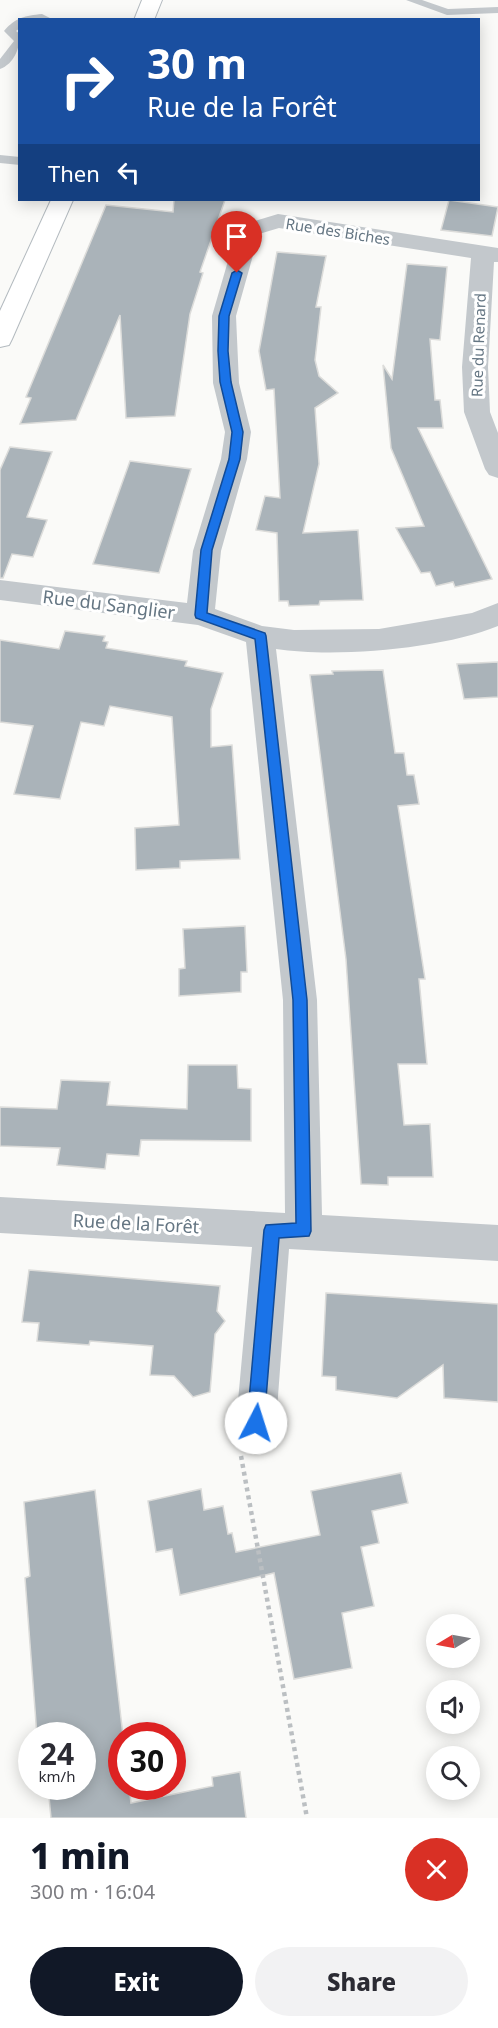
<!DOCTYPE html>
<meta charset="utf-8">
<style>
:root{--surface:#fff;--page:#f2f2f3;--text:#2b2b33;--muted:#7c7c81;--accent:#111827}
body{margin:0;font-family:"Noto Sans",sans-serif;background:var(--page);color:var(--text);height:100vh;display:flex;flex-direction:column;font-size:22px;white-space:nowrap}
*{box-sizing:border-box;margin:0}
p{font-size:20px;color:var(--muted)}
.icon{flex:none;width:33px;height:33px;fill:none;stroke:currentColor;stroke-width:2;stroke-linecap:round;stroke-linejoin:round}
.map{position:relative;height:1818px;overflow:hidden}
.drawer{display:flex;flex-direction:column;background:var(--surface);flex:1}
.drawer>*{flex:none}
.top-card{position:absolute;left:18px;top:18px;width:462px;height:183px;border-radius:0px;box-shadow:0 3px 15px #0003;background:#1a4fa0;color:#fff;overflow:hidden}
.needle{width:39px;rotate:260deg}
.fabs{position:absolute;left:426px;top:1614px;display:grid;gap:12px}
.fabs a{display:grid;place-items:center;width:54px;height:54px;border-radius:50%;background:var(--surface);box-shadow:0 3px 15px #0003;font-size:30px}
.speed{position:absolute;left:18px;top:1722px;display:flex;gap:12px;font-size:30px;font-weight:700;text-align:center}
.speed>*{display:grid;place-content:center;width:78px;height:78px;border-radius:50%;background:var(--surface);box-shadow:0 3px 15px #0003;line-height:1}
.speed small{font-size:15px;font-weight:400}
.speed .limit{border:9px solid #d22;background:#fff;color:#111}
.pin{position:absolute;display:grid;place-items:center;width:51px;height:51px;color:#fff;margin:-62px -26px;border-radius:50% 50% 50% 0;rotate:-45deg;box-shadow:0 0 6px #0007}
.pin .icon{rotate:45deg}
.me{position:absolute;width:66px;margin:-33px;rotate:5deg;stroke-linejoin:round;filter:drop-shadow(0 0 4px #0008)}
.turn{display:flex;align-items:center;gap:21px;height:126px;padding:0 30px;font-size:27px}
.turn .icon{width:78px;height:78px;stroke-width:2.5}
.turn b{display:block;font-size:42px;line-height:51px}
.then{display:flex;align-items:center;height:57px;padding:0 30px;background:#0003;gap:12px;font-size:22px}
.round{display:grid;place-items:center;flex:none;width:63px;height:63px;border-radius:32px;background:var(--page)}
.summary{display:flex;align-items:center;justify-content:space-between;height:102px;padding:0 30px}
h1{font-size:36px;font-weight:800;line-height:45px;color:var(--accent)}
.action{display:flex;gap:12px;margin-top:auto;padding:12px 30px}
.action a{flex:1;height:69px;border-radius:36px;background:var(--accent);color:#fff;font-size:24px;font-weight:800;line-height:69px;text-align:center}
.action a+a{background:var(--page);color:var(--text)}
.map>svg:first-child{display:block}
</style>
<div class="map">
<svg width="498" height="1818" viewBox="0 0 498 1818">
<rect width="100%" height="100%" fill="#fafaf8"/>
<!-- building -->
<g fill="#aab3b9" stroke="#dcdcda" stroke-width="1.5">
<path d="M 174,200 L 225,200 L 200,272 L 203,273 L 190,314 L 175,416 L 126,418 L 120,315 L 76,420 L 20,424 L 31,398 L 26,397 L 106,205 L 173,212 Z"/>
<path d="M 449,200 L 498,207 L 492,236 L 441,230 Z"/>
<path d="M 277,252 L 326,256 L 316,307 L 321,307 L 315,360 L 319,376 L 338,393 L 315,408 L 319,464 L 303,533 L 358,530 L 363,600 L 320,601 L 319,605 L 289,606 L 288,601 L 279,601 L 277,533 L 256,530 L 265,496 L 280,498 L 274,389 L 266,390 L 259,351 Z"/>
<path d="M 407,264 L 447,267 L 440,340 L 430,339 L 435,400 L 440,400 L 443,428 L 418,428 L 492,579 L 455,587 L 453,582 L 436,586 L 430,572 L 421,573 L 396,528 L 424,526 L 391,448 L 383,365 L 392,379 Z"/>
<path d="M 10,447 L 52,452 L 27,517 L 47,520 L 33,557 L 12,554 L 3,578 L 0,578 L 0,470 Z"/>
<path d="M 130,461 L 191,469 L 159,573 L 93,564 Z"/>
<path d="M 65,631 L 105,636 L 103,641 L 108,642 L 106,648 L 187,661 L 185,666 L 223,673 L 211,709 L 211,747 L 232,745 L 240,859 L 180,861 L 180,868 L 136,870 L 135,828 L 179,825 L 172,717 L 110,706 L 104,726 L 81,722 L 60,799 L 14,794 L 33,726 L 0,722 L 0,640 L 59,649 Z"/>
<path d="M 498,662 L 498,697 L 464,699 L 457,664 Z"/>
<path d="M 383,670 L 395,753 L 404,753 L 407,775 L 414,775 L 419,804 L 398,806 L 425,979 L 419,979 L 427,1064 L 398,1064 L 404,1125 L 430,1124 L 433,1177 L 388,1177 L 388,1185 L 361,1184 L 346,959 L 310,675 L 333,674 L 332,671 Z"/>
<path d="M 245,926 L 247,972 L 241,972 L 241,992 L 179,996 L 179,969 L 185,968 L 183,929 Z"/>
<path d="M 188,1065 L 237,1065 L 238,1088 L 251,1089 L 251,1141 L 141,1140 L 139,1156 L 107,1154 L 105,1169 L 57,1165 L 60,1148 L 0,1146 L 0,1107 L 57,1109 L 61,1080 L 110,1082 L 107,1105 L 187,1109 Z"/>
<path d="M 29,1270 L 220,1286 L 217,1311 L 225,1321 L 215,1334 L 210,1392 L 193,1397 L 174,1376 L 150,1375 L 153,1346 L 90,1341 L 89,1345 L 37,1341 L 39,1323 L 22,1322 Z"/>
<path d="M 326,1293 L 498,1304 L 498,1402 L 444,1398 L 443,1365 L 397,1398 L 336,1390 L 336,1377 L 322,1376 Z"/>
<path d="M 401,1473 L 408,1503 L 372,1511 L 379,1543 L 361,1547 L 374,1606 L 342,1613 L 352,1668 L 294,1679 L 274,1573 L 180,1595 L 172,1549 L 156,1552 L 148,1501 L 201,1489 L 204,1510 L 223,1506 L 228,1534 L 232,1533 L 236,1552 L 320,1535 L 311,1491 Z"/>
<path d="M 95,1490 L 123,1736 L 122,1786 L 129,1786 L 131,1803 L 213,1786 L 212,1777 L 240,1772 L 246,1818 L 51,1818 L 48,1786 L 82,1786 L 82,1736 L 37,1736 L 25,1578 L 30,1576 L 24,1502 Z"/>
</g>
<g fill="none" stroke-linecap="round" stroke-linejoin="round">
<!-- secondary casing -->
<g stroke="#b3babf" stroke-width="2">
<g id="secondary">
<path d="M 142,0 L 162,0 L 154,20 L 134,20 Z"/>
<path d="M 51,200 L 73,200 L 12,339 L 9,345 L 0,347 L 0,311 Z"/>
</g>
</g>
<!-- path -->
<path stroke="#bbbfc2" stroke-width="4.5" stroke-dasharray="4 4" stroke-linecap="butt" d="M 241,1456 L 307,1818"/>
<!-- lane -->
<g fill="#c3c8cc" fill-rule="evenodd">
<path d="M 406,0 L 422,0 L 448,9 L 498,7 L 498,13 L 447,15 Z"/>
<path d="M 42,14 L 54,20 L 20,20 L 20,28 L 16,31 L 20,34 C 20,48 14,64 0,69 L 0,59 L 14,41 L 4,31 C 16,17 25,16 42,14 Z"/>
<path d="M 0,155 L 20,157 L 20,165 L 0,163 Z"/>
</g>
<!-- street -->
<path fill="#c3c8cc" fill-rule="evenodd" d="M 278,214 L 498,248 L 498,262 L 494,262 L 488,367 L 490,412 L 498,433 L 498,478 L 489,475 L 485,469 L 464,412 L 462,367 L 471,258 L 279,228 L 259,234 L 236,316 L 239,383 L 251,432 L 247,459 L 221,551 L 215,609 L 262,626 L 294,630 L 379,629 L 472,613 L 498,603 L 498,626 C 443,649 335,658 276,649 L 317,1000 L 322,1215 L 498,1225 L 498,1261 L 289,1249 L 276,1423 L 270,1437 L 256,1443 L 242,1437 L 236,1423 L 252,1247 L 0,1233 L 0,1197 L 285,1213 L 283,1000 L 246,642 L 198,625 L 0,600 L 0,580 L 187,603 L 193,551 L 221,459 L 225,432 L 213,383 L 212,316 L 237,230 L 241,225 Z"/>
<!-- secondary -->
<use href="#secondary" fill="#fff" fill-rule="evenodd"/>
</g>
<!-- route -->
<path fill="#1a73e8" stroke="#114b97" stroke-width="1.5" d="M 237,270 L 242,273 L 229,316 L 228,351 L 231,382 L 243,432 L 240,459 L 212,550 L 207,613 L 265,633 L 266,636 L 307,1000 L 311,1231 L 309,1236 L 279,1238 L 264,1423 L 261,1429 L 256,1432 L 250,1429 L 247,1423 L 264,1230 L 266,1225 L 296,1223 L 293,1000 L 255,639 L 196,618 L 195,615 L 201,550 L 229,459 L 232,432 L 220,382 L 218,351 L 219,316 L 232,273 Z"/>
<g text-anchor="middle" dominant-baseline="central" stroke-width="6" stroke-linejoin="round" paint-order="stroke">
<!-- far-street labels -->
<g font-size="15" fill="#657683" stroke="#fff">
<text transform="translate(338 231) rotate(9)">Rue des Biches</text>
<text transform="translate(478 345) rotate(-88)">Rue du Renard</text>
</g>
<!-- street labels -->
<g font-size="18" fill="#657683" stroke="#fff">
<text transform="translate(109 604) rotate(7)">Rue du Sanglier</text>
<text transform="translate(136 1223) rotate(3)">Rue de la Forêt</text>
</g>
</g>
</svg>
<div class="fabs">
<a><svg class="needle" viewBox="-14 -14 28 28"><path d="M0-13l5 13h-10z" fill="#e53935"/><path d="M0 13l5-13h-10z" fill="#7c7c81"/></svg></a>
<a><svg class="icon" aria-label="sound" viewBox="0 0 24 24"><path d="M4 9h4l5-4v14l-5-4H4zM17 9q2 3 0 6"/></svg></a>
<a><svg class="icon" aria-label="search" viewBox="0 0 24 24"><circle cx="10" cy="10" r="6"/><path d="M15 15l6 6"/></svg></a>
</div>
<div class="speed"><div>24<small>km/h</small></div><div class="limit">30</div></div>
<div class="pin" style="left:237px;top:273px;background:#d93025"><svg class="icon" aria-label="arrive" viewBox="0 0 24 24"><path d="M6 21V4h12l-3 4 3 4H6"/></svg></div>
<svg class="me" style="left:256px;top:1423px" viewBox="-20 -20 40 40"><circle r="19" fill="#fff"/><path d="M0-13L10 11 0 6-10 11z" fill="#1a73e8"/></svg>
<div class="top-card">
<div class="turn"><svg class="icon" aria-label="right" viewBox="0 0 24 24"><path d="M7 20v-9h11M14 6l5 5-5 5"/></svg><div><b>30 m</b>Rue de la Forêt</div></div>
<div class="then">Then<svg class="icon" aria-label="left" viewBox="0 0 24 24"><path d="M17 20v-9H6M10 6l-5 5 5 5"/></svg></div>
</div>
</div>
<section class="drawer">
<div class="summary"><div><h1>1 min</h1><p>300 m · 16:04</p></div><a class="round" style="background:#d93025;color:#fff"><svg class="icon" aria-label="close" viewBox="0 0 24 24"><path d="M6 6l12 12M18 6L6 18"/></svg></a></div>
<div class="action"><a>Exit</a><a>Share</a></div>
</section>
